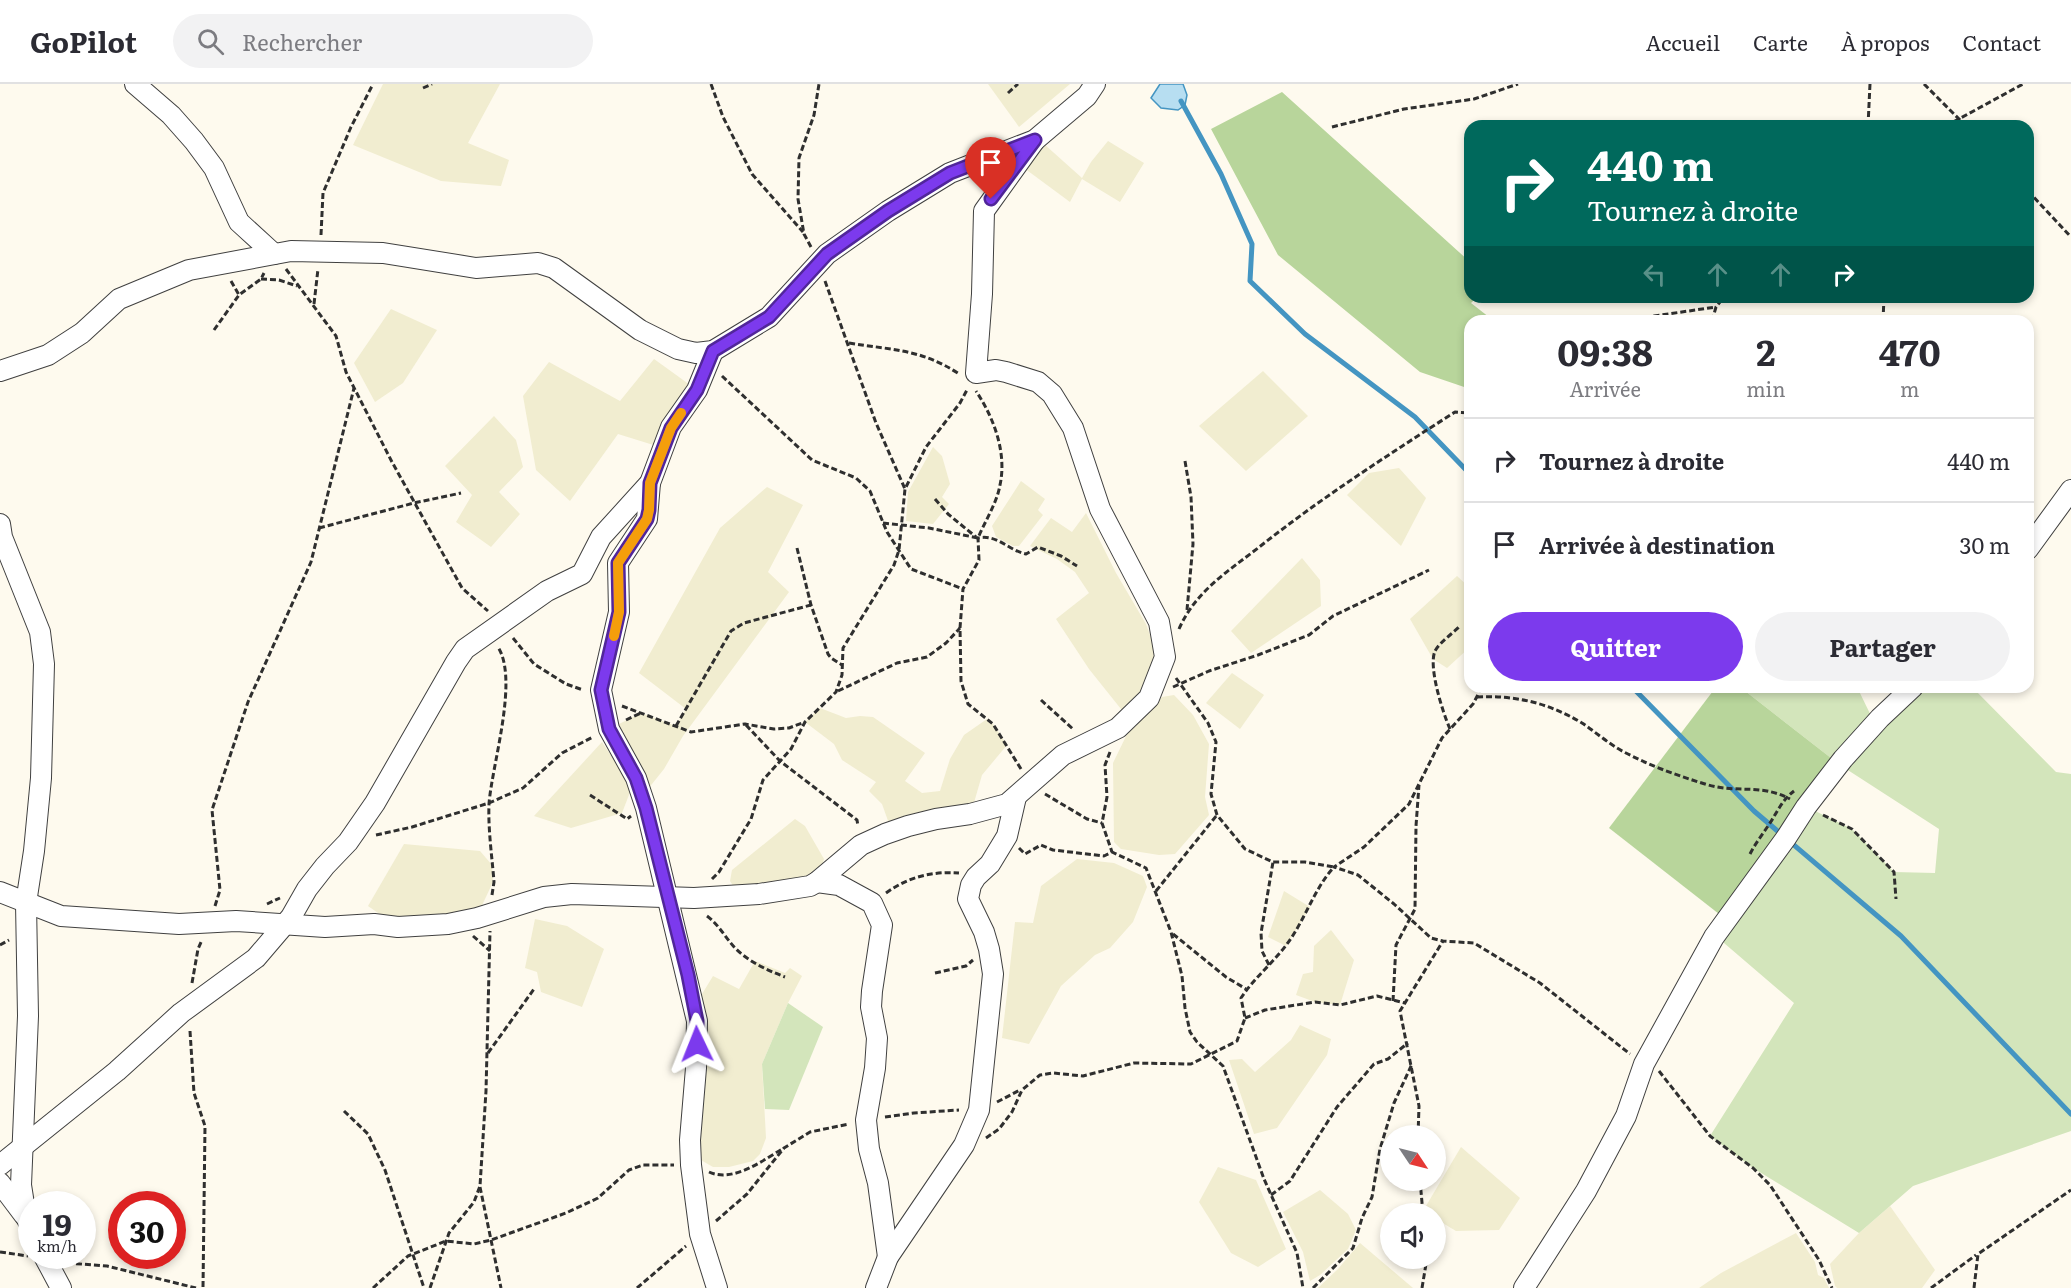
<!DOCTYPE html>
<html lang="fr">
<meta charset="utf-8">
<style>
:root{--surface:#fff;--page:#f2f2f3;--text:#2b2b33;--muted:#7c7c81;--line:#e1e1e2;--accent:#7c3aed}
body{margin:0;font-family:Literata,serif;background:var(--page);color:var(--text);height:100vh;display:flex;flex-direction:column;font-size:22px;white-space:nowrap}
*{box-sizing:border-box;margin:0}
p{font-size:20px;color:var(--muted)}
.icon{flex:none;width:33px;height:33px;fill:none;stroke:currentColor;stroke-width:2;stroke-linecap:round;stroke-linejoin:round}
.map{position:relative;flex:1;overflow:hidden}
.details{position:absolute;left:1464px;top:231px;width:570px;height:378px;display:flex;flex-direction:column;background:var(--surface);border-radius:18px;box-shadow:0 3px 9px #0003}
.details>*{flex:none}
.guide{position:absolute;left:1464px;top:36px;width:570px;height:183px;border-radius:18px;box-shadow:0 3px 9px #0003;background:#00695c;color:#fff;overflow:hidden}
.needle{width:39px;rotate:125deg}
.buttons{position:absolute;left:1380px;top:1041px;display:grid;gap:12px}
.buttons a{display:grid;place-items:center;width:66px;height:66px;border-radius:50%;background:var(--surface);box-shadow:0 3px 9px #0003;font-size:30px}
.speed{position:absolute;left:18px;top:1107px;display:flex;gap:12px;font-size:30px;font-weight:700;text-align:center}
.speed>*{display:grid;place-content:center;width:78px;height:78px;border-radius:50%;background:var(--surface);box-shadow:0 3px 9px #0003;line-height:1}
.speed small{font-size:15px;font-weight:400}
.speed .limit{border:9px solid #d22;background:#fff;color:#111}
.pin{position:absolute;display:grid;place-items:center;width:51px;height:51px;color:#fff;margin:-62px -26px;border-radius:50% 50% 50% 0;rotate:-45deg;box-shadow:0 0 6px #0007}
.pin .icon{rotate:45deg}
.me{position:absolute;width:66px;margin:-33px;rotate:358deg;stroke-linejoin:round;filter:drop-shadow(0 0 4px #0008)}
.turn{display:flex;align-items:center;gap:21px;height:126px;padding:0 24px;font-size:27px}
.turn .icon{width:78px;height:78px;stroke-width:2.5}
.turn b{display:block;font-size:42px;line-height:51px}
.lanes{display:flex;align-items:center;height:57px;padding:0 24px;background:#0003;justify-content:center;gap:30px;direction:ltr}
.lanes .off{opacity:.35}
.eta{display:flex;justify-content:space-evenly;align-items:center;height:102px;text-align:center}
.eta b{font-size:36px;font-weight:700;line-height:42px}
.button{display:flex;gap:12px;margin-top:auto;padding:12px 24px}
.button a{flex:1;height:69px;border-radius:36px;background:var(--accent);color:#fff;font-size:24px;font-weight:700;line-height:69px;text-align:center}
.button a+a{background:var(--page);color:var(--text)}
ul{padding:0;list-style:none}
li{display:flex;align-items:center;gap:18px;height:84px;padding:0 24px;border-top:2px solid var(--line)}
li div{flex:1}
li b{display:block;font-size:22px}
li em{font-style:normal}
header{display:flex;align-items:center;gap:36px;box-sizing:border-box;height:84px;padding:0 30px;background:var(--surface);border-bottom:2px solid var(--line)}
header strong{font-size:28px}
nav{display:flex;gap:33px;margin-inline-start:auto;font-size:21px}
.search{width:420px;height:54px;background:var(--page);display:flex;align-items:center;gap:15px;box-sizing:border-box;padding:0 21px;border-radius:33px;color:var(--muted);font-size:22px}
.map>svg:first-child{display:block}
</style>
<header>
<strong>GoPilot</strong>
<div class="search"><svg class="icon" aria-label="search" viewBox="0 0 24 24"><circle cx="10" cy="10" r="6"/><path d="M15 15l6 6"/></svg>Rechercher</div>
<nav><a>Accueil</a><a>Carte</a><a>À propos</a><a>Contact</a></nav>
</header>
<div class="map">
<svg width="2071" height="1204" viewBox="0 0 2071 1204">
<rect width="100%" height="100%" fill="#fefaee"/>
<!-- farmland -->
<g fill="#f1edd0">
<path d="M 383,0 L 500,0 L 468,59 L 509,76 L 501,102 L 441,97 L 353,61 Z"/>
<path d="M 988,0 L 1070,0 L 1019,43 Z"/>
<path d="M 1108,57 L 1144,79 L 1120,118 L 1082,95 L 1070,118 L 1024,84 L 1044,60 L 1082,94 L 1091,78 Z"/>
<path d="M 391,225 L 437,246 L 403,299 L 375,318 L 354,279 Z"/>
<path d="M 654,275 L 697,306 L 663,364 L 618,350 L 570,417 L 536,386 L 523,312 L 549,278 L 620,317 Z"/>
<path d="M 1263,287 L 1308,332 L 1246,387 L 1199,342 Z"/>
<path d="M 494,332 L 516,356 L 523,383 L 499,408 L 520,430 L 491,463 L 456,438 L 472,411 L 445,382 Z"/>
<path d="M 933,363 L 942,372 L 950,400 L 942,413 L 949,420 L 933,440 L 906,437 L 908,408 Z"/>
<path d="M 1399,384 L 1426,414 L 1401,462 L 1347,411 L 1369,389 Z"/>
<path d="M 1021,397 L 1045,415 L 1038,426 L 1043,431 L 1019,462 L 1013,462 L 996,453 L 992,442 Z"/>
<path d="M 767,403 L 803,421 L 768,488 L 789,508 L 683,652 L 664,685 L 648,705 L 615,642 L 641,629 L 676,642 L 686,625 L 639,589 L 720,444 Z"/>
<path d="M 1086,429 L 1116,489 L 1146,540 L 1157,570 L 1148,609 L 1125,630 L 1089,585 L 1056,535 L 1089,509 L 1075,488 L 1057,475 L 1030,462 L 1051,434 L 1072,448 Z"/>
<path d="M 1302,474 L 1320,496 L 1321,522 L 1251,569 L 1231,547 Z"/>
<path d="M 1457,492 L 1470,504 L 1470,563 L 1447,584 L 1433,575 L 1410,535 Z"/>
<path d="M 1232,589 L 1264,611 L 1240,645 L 1206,619 Z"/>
<path d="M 1174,611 L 1193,631 L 1209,660 L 1205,713 L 1209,731 L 1175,770 L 1159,771 L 1121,765 L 1114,758 L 1113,679 L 1129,646 L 1162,613 Z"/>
<path d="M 820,624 L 846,634 L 860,632 L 873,633 L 925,669 L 905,697 L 922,709 L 940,707 L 950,675 L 964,651 L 987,635 L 993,640 L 1007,661 L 982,691 L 971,729 L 892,748 L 882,720 L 869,707 L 876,698 L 842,676 L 834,660 L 805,638 Z"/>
<path d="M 602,658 L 632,703 L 622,729 L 571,744 L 534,732 Z"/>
<path d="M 795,735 L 805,742 L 824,775 L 819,791 L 737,808 L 730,797 L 732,786 Z"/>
<path d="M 404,760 L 480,767 L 492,781 L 493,798 L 477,832 L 397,842 L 368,822 Z"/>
<path d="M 1077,775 L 1114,779 L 1143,792 L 1147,803 L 1133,838 L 1110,864 L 1095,871 L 1061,902 L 1029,960 L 1002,954 L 1015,838 L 1033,839 L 1041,802 Z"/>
<path d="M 1284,807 L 1310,823 L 1286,862 L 1268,853 Z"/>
<path d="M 535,835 L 567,842 L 604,865 L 582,923 L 541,908 L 537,888 L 525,884 Z"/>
<path d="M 1331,846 L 1354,876 L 1340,921 L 1315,918 L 1296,911 L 1303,890 L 1313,888 L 1314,862 Z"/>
<path d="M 755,877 L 785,889 L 790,884 L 802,892 L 788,919 L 762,980 L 766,1054 L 760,1070 L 753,1077 L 729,1083 L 713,1083 L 699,1075 L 699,915 L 713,892 L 739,905 Z"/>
<path d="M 1300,941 L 1331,955 L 1327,971 L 1277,1044 L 1254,1050 L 1229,976 L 1242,975 L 1255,988 L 1291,956 Z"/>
<path d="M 1461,1063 L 1520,1114 L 1499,1146 L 1456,1147 L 1436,1135 L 1436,1130 L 1427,1129 L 1423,1127 Z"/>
<path d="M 1218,1083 L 1256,1096 L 1286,1165 L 1258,1183 L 1231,1169 L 1199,1118 Z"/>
<path d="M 1320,1106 L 1348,1130 L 1356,1146 L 1348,1165 L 1320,1191 L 1310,1197 L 1303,1168 L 1283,1128 Z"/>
<path d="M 1890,1122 L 1935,1186 L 1922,1204 L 1837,1204 L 1835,1202 L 1830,1180 L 1859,1149 Z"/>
<path d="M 1796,1149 L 1815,1178 L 1818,1191 L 1824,1194 L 1829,1204 L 1699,1204 L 1721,1189 Z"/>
<path d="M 1360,1159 L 1413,1204 L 1318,1204 L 1338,1185 Z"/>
</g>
<!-- green -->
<g fill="#d3e5bb">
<path d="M 1740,603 L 1857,603 L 1877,644 L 1918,603 L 1972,603 L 2056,688 L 2071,690 L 2071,1047 L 1913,1102 L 1859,1149 L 1753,1084 L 1710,1052 L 1794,919 L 1717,853 L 1809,724 L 1852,745 L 1894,788 L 1935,789 L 1939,745 L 1840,681 Z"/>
<path d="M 788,919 L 823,943 L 789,1026 L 765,1025 L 762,980 Z"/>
</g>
<!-- forest -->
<g fill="#b8d59b">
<path d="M 1282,8 L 1470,178 L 1470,213 L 1477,213 L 1471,219 L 1494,237 L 1470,237 L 1470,305 L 1420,288 L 1278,171 L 1211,45 Z"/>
<path d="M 1716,603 L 1740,603 L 1840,681 L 1728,837 L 1609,744 Z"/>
</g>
<!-- water -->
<path fill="#b7def1" stroke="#4495c2" stroke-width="1.5" d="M 1160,0 L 1183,0 L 1187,11 L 1185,21 L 1178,26 L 1161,24 L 1151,14 Z"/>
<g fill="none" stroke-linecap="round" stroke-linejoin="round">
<!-- stream -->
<g stroke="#4495c2" stroke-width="5">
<path d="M 1181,17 L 1221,90 L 1252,160 L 1250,197 L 1305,250 L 1415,333 L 1470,390"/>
<path d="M 1632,603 L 1754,727 L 1901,852 L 2071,1030"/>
</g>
<!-- street casing -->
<g stroke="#404040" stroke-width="22">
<g id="street">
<path d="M 135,0 L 171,31 L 194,57 L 214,84 L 239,138 L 274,170"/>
<path d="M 0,287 L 48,271 L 82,249 L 119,215 L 189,186 L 291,167 L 383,169 L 476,184 L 538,179 L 554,184 L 640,246 L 678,265 L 696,269 L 713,267 L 769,233 L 827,170 L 888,127 L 950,89 L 1035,56 L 1087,12 L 1095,0"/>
<path d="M 650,399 L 647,435 L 618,479 L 619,528 L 601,606 L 609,645 L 636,694 L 646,724 L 697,937 L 696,984 L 690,1056 L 691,1081 L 700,1150 L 717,1204"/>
<path d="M 0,440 L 2,453 L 40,548 L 44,580 L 41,694 L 34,767 L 26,819 L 28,932 L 21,1101 L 26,1133 L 32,1145"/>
<path d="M 2028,465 L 2071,406"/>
<path d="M 817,798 L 839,801 L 872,819 L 882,841 L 872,907 L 871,923 L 877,954 L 875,984 L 866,1036 L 869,1065 L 878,1099 L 888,1173"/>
<path d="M 0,808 L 61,832 L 179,840 L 236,837 L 325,843 L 374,840 L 398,843 L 448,840 L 477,834 L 544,813 L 572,810 L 694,814 L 759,810 L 810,802 L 817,798 L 861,761 L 885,750 L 908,742 L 936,735 L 970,730 L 1007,720 L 1063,671 L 1118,644 L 1149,614 L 1165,573 L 1159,538 L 1100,425 L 1073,344 L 1052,310 L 1038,298 L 1006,288 L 996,286 L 976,289 L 982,210 L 984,127 L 1035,56"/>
<path d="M 0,1081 L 117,987 L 181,929 L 256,874 L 291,833 L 307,805 L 325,782 L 348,758 L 375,719 L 456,578 L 465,565 L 547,507 L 582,490 L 601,453 L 650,399 L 671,343 L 697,306 L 713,267"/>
<path d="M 0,1099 L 24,1131"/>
<path d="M 44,1172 L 61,1204"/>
<path d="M 876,1204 L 888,1173 L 964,1061 L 979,1026 L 993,890 L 989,865 L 984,848 L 968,815 L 971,801 L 976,793 L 990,780 L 1007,752 L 1016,713"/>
<path d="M 1524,1204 L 1586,1107 L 1626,1032 L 1644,980 L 1714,853 L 1786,754 L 1806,723 L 1843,675 L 1880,634 L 1913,603"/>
</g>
</g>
<!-- path -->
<g stroke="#2f2f2f" stroke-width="3" stroke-dasharray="6 3" stroke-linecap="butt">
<path d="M 711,0 L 723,33 L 752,90 L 803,148"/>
<path d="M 1924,0 L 1966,42"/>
<path d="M 423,4 L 432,0"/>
<path d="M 1008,9 L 1018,0"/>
<path d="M 1868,42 L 1870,0"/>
<path d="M 1946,42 L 2023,0"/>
<path d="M 1332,43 L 1404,25 L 1474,15 L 1518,0"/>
<path d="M 2028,107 L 2071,153"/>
<path d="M 321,151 L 323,109 L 351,43 L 373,0"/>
<path d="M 811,163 L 804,150 L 798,115 L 799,74 L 814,31 L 819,0"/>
<path d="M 286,185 L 336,252 L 346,288 L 392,378 L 462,504 L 488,527"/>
<path d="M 261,195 L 279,196 L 297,202"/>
<path d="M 231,197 L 239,211"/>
<path d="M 825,197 L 876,339 L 905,405"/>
<path d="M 314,220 L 318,185"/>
<path d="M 1646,237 L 1654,232 L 1716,223"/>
<path d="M 1712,237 L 1716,223 L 1724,213"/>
<path d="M 1883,237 L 1884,213"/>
<path d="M 214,246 L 239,211 L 261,195 L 264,189"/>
<path d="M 849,259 C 891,266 922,265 959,290"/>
<path d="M 722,292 L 812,376 L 856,394 L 870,407 L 887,448 L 911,485 L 963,505"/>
<path d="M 1185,377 L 1191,413 L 1193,460 L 1187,526"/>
<path d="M 935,415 L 948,430 L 976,453"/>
<path d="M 883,439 L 929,444 L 978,454 C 985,437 997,419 1000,401 C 1007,369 994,334 976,307"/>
<path d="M 319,444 L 414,419 L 461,409"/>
<path d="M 797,464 L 811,521 L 828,570 L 831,574 L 842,581"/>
<path d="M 1179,545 C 1195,508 1227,488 1258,464 C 1321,414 1388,371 1455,328 L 1470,329"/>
<path d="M 513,554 L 534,580 L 566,600 L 583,606"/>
<path d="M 1176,594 L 1208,639 L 1216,658 L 1211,710 L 1217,731 L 1245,765 L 1273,778 L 1305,778 L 1334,783"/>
<path d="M 1173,603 L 1209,587 L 1258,571 L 1309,551 L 1333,532 L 1429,486"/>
<path d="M 1482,603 L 1473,620 L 1442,654 L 1409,720 L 1364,763 L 1334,783 L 1358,791 L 1394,820 L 1431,854 L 1443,857 L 1474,859 L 1540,899 L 1630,970"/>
<path d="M 838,607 L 897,579 L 927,573 L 946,559 L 960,544"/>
<path d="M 1477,613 C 1515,611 1549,619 1582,639 C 1597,649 1611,662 1628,670 C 1653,683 1679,692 1705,700 C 1736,710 1760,699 1790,715"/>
<path d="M 1041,616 L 1074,646"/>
<path d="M 622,622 L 691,648 L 745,640 L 774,645 L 789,644 L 805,638"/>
<path d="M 626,636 L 641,629"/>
<path d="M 746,641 L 780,677 L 857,736 L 858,742"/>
<path d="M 676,642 L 731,547 L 744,539 L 811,521"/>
<path d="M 1450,645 C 1443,629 1428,583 1435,567 C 1440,558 1452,550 1459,543"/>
<path d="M 1110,668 L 1105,681 L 1107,713 L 1102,739 L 1112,768"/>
<path d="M 1021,685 L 993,640 L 968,620 L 961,597 L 960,544 L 963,505 L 979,476 L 978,454 C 997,450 1008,466 1026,470 L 1038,463 L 1061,472 L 1077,482"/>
<path d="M 1045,710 L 1087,735 L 1102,739"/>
<path d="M 590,711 L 627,735 L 631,732"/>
<path d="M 1823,731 L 1852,745 L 1894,788 L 1896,815"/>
<path d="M 376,751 L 412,743 L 489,719 L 523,704 L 562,669 L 593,653"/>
<path d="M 1019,764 L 1025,770 L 1041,761 L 1053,766 L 1104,772 L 1112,768 L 1146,784 L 1171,848 L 1182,892 L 1185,924 L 1190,948 L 1197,958 L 1223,982 L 1264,1095 L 1297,1169 L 1303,1204"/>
<path d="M 1750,770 C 1755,760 1762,751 1768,742 C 1777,729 1781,717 1794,707"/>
<path d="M 712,795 L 719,788 L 751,735 L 763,696 L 791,665 L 805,638 L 836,608 L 842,591 L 843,564 L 894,481 L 899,466 L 905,405 L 926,363 L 960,319 L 968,304"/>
<path d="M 1156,807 L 1217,731"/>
<path d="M 886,809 C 908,793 932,787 959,789"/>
<path d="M 492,811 L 494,798 C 492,772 488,746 489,720 C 492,680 519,596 498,563"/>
<path d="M 267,820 L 280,814"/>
<path d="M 215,822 L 220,806 L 212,726 L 248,618 L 311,478 L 354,304"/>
<path d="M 707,832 C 719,841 725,853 735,864 C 749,878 767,886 785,893"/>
<path d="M 1173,850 L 1226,893 L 1246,905"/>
<path d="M 473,852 L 490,867"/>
<path d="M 0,861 L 9,856"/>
<path d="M 1269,881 L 1262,867 L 1261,849 L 1273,778"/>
<path d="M 935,889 L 966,882 L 973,876"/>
<path d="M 192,899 L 198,865 L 202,856"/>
<path d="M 1393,917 L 1396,861 L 1415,825 L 1416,742 L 1419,701"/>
<path d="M 1245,934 L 1265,926 L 1315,918 L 1340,921 L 1377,912 L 1405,919"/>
<path d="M 190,947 L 194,1009 L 205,1042 L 203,1204"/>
<path d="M 488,969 L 534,905"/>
<path d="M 1659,987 L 1710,1052 L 1753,1084 L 1770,1101 L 1819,1176 L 1832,1204"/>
<path d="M 997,1018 L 1020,1006"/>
<path d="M 344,1027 L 368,1050 L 385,1086 L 424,1204"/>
<path d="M 885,1033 L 914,1029 L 959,1026"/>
<path d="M 1418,1052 L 1419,1022 L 1400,927 L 1443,857"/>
<path d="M 986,1054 L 999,1045 L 1012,1028 L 1022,1006 L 1040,991 L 1053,989 L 1083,992 L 1134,979 L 1191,980 L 1237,957 L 1245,934 L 1241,914 C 1254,894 1273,879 1287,860 C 1305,836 1314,805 1334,783"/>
<path d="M 709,1088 C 734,1099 763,1076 784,1064"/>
<path d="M 1420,1096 L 1423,1130"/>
<path d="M 480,1103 L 501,1204"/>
<path d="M 1271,1111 L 1290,1097 L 1337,1023 L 1374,980 L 1388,975 L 1408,959"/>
<path d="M 716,1137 L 747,1110 L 784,1064 L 810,1048 L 849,1040"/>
<path d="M 0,1168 L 28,1172"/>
<path d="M 67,1179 L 107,1182 L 196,1204"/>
<path d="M 373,1204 L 408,1172 L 446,1157 L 474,1160 L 491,1156 L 566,1129 L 598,1114 L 629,1086 L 643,1081 L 674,1081"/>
<path d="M 430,1204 L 449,1149 L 474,1118 L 480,1102 L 486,1007 L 490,847"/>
<path d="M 637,1204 L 686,1162"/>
<path d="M 1313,1204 L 1353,1164 L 1362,1134 L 1372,1113 L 1380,1065 L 1394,1019 L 1412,980"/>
<path d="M 1422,1204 L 1427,1174"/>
<path d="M 1931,1204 L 1976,1171"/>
<path d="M 1974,1204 L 1978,1170 L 2071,1106"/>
</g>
<!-- street -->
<use href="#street" stroke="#fff" stroke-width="20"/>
</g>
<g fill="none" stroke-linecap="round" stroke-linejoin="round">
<!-- route casing -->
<g stroke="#51269a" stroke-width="15">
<path id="route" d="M 697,960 L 697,937 L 688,891 L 646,724 L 636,694 L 609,645 L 601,606 L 619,528 L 618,479 L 647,435 L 649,426 L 650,399 L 671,344 L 697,306 L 713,267 L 769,233 L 827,170 L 888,127 L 950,89 L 1035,56 L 991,115"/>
</g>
<!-- route -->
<use href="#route" stroke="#7c3aed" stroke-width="10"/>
<!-- slow -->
<path stroke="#f59e0b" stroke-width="10" d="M 614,552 L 619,528 L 618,479 L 647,435 L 649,426 L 650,399 L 671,344 L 681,329"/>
</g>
</svg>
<div class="buttons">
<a><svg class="needle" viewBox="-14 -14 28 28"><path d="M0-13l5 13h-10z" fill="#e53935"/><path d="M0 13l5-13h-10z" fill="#7c7c81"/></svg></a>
<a><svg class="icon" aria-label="sound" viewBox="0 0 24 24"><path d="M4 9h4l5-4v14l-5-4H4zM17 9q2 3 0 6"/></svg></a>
</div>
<div class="speed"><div>19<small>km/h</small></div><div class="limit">30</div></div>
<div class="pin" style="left:991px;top:115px;background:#d93025"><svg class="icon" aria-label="arrive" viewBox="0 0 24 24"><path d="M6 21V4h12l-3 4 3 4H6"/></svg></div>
<svg class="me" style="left:697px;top:960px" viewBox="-20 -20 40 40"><path d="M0-17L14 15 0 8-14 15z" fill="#7c3aed" stroke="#fff" stroke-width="4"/></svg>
<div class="guide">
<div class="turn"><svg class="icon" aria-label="right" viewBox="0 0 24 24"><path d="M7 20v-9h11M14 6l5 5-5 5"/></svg><div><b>440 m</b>Tournez à droite</div></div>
<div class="lanes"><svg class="icon off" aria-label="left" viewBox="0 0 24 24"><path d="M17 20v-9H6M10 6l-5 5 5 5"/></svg><svg class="icon off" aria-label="ahead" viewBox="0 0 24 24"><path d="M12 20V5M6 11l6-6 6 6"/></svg><svg class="icon off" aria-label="ahead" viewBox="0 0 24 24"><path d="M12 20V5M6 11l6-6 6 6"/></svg><svg class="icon" aria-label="right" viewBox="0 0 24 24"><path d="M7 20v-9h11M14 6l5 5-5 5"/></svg></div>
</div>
<section class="details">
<div class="eta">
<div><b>09:38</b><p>Arrivée</p></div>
<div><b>2</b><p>min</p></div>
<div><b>470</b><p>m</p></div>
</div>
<ul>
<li><svg class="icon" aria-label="right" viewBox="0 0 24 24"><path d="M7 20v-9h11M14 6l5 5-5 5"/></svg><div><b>Tournez à droite</b></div><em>440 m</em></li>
<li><svg class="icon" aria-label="arrive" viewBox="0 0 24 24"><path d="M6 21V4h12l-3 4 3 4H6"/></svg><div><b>Arrivée à destination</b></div><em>30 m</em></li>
</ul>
<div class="button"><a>Quitter</a><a>Partager</a></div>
</section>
</div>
